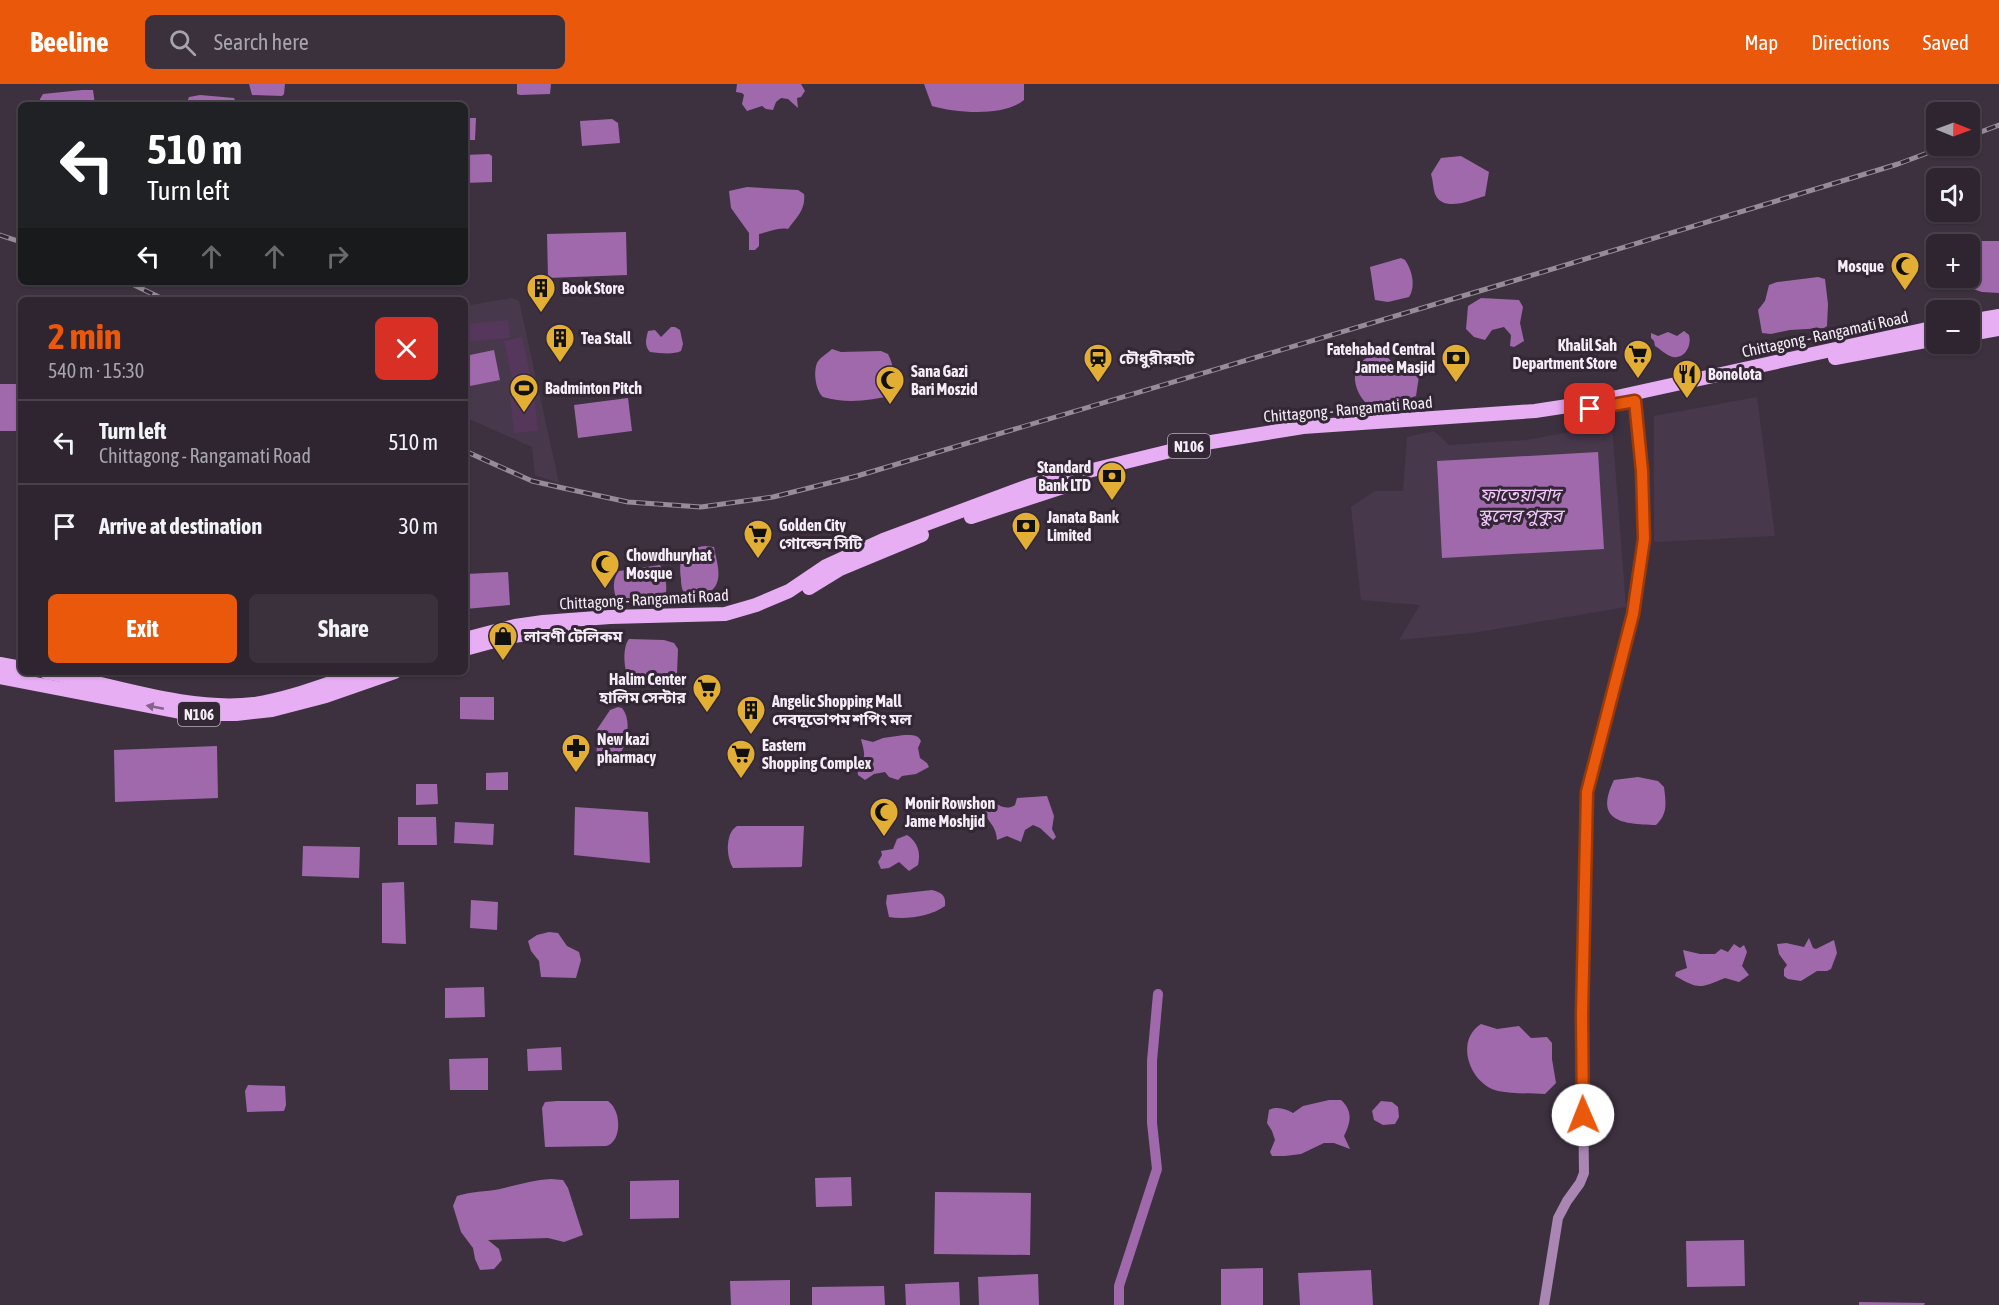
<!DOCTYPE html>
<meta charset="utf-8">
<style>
:root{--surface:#2e2530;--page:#3a313c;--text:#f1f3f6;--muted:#a7a5ab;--line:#49424c;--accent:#ea580c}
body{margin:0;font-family:"Asap Condensed","Noto Sans Bengali",sans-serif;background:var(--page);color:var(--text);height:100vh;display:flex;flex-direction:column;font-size:22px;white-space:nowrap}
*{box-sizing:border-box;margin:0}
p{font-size:20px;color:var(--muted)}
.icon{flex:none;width:33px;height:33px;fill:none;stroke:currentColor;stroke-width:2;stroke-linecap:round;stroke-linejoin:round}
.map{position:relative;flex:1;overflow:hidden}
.panel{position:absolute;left:18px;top:213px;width:450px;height:378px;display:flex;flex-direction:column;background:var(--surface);border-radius:9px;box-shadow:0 2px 4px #0004,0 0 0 2px var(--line)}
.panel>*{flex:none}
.hud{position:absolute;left:18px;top:18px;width:450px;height:183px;border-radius:9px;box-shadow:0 2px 4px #0004,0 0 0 2px var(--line);background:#202124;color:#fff;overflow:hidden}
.needle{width:39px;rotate:91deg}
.controls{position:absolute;left:1926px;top:18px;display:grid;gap:12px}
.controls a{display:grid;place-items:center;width:54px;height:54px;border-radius:9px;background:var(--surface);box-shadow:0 2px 4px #0004,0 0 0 2px var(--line);font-size:30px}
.pin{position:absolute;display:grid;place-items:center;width:51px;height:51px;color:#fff;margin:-26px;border-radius:12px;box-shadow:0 3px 9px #0006}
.me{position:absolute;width:66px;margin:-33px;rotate:359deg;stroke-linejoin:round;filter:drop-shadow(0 0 4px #0008)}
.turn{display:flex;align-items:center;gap:21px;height:126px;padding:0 30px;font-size:27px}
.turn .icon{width:78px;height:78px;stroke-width:2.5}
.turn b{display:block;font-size:42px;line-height:51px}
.lanes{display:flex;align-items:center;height:57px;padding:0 30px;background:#0003;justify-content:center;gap:30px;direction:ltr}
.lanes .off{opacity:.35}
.round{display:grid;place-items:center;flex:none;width:63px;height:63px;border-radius:9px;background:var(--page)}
.headline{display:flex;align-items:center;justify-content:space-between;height:102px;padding:0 30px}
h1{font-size:36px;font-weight:700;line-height:45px;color:var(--accent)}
.button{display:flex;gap:12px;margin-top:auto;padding:12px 30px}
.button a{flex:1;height:69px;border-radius:9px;background:var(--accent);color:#fff;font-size:24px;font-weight:700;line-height:69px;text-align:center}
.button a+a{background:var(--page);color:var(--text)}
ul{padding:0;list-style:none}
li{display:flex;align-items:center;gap:18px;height:84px;padding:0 30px;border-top:2px solid var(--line)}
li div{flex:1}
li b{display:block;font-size:22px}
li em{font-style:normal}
header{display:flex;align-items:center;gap:36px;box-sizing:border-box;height:84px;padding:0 30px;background:var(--accent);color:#fff}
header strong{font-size:28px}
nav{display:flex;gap:33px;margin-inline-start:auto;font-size:21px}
.search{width:420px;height:54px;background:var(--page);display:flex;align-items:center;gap:15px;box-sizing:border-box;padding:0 21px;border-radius:9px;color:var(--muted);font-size:22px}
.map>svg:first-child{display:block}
</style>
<header>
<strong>Beeline</strong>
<div class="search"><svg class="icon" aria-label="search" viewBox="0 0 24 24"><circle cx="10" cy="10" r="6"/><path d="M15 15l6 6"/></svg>Search here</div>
<nav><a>Map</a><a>Directions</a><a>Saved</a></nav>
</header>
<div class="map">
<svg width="1999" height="1221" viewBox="0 0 1999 1221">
<rect width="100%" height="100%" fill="#3d3140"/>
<!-- built -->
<g fill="#48384c">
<path d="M 512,214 L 519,217 L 559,399 L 535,391 L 532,363 L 465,333 L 465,222 Z"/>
<path d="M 1757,313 L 1775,452 L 1654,458 L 1654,332 Z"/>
<path d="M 1612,342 L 1626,523 L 1472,549 L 1399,556 L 1420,521 L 1361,516 L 1351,423 L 1375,407 L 1403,407 L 1407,353 L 1434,347 L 1449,361 L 1527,356 L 1585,345 Z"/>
</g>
<!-- green -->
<g fill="#55375b">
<path d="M 508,236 L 510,254 L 465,258 L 465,240 Z"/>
<path d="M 522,253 L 532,299 L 514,303 L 504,257 Z"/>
<path d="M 534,308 L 538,347 L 514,349 L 510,311 Z"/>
</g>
<!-- water -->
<g fill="#9f69ab">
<path d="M 249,0 L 285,0 L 284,10 L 282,12 L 252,11 Z"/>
<path d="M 517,0 L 551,0 L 550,10 L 520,11 L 517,10 Z"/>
<path d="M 737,0 L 801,0 L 805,7 L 801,13 L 797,14 L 798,24 L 788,15 L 781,14 L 776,18 L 773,26 L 766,25 L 762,22 L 747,27 L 742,20 L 744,11 L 742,9 L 736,8 Z"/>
<path d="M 924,0 L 1024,0 L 1024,16 C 1004,33 956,29 932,22 Z"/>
<path d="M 82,6 L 93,6 L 95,21 L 40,21 L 40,15 L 43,10 Z"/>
<path d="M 200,11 L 234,14 L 237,21 L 186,21 L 189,13 Z"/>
<path d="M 465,34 L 476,34 L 475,56 L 465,56 Z"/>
<path d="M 612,35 L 618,39 L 620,59 L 582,62 L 580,37 Z"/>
<path d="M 489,70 L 492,72 L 492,98 L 465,99 L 465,71 Z"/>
<path d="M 1461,72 L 1489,88 L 1485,112 C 1471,116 1443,129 1435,110 C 1433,104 1433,96 1431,90 L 1441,74 Z"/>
<path d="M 747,103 L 798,106 L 804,110 C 806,126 796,134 788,145 C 778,143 769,148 759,150 L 759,162 L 755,166 L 749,166 L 749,149 L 731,124 L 729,107 Z"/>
<path d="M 626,148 L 627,191 L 548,194 L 547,150 Z"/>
<path d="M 1981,157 L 1999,157 L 1999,209 L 1982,208 L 1964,202 L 1963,194 L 1970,194 L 1970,160 L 1966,159 Z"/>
<path d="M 1401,174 L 1405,176 C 1412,186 1416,202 1409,213 L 1388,218 L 1375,216 L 1370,183 Z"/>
<path d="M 1818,193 L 1825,195 L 1828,220 L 1827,242 L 1824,244 L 1790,246 L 1771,250 L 1762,249 L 1758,226 L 1765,217 L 1769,201 L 1777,198 Z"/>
<path d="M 1481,214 L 1519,216 L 1523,223 L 1520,239 L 1524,257 L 1514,263 L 1510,262 L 1511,251 L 1504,243 L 1492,246 L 1485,256 L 1474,253 L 1466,245 L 1468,222 Z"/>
<path d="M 671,243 L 675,243 L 680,246 L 683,260 L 681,267 C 673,271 660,269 650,268 C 644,262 646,255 648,247 L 655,246 L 661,253 Z"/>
<path d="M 1684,247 L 1689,251 C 1692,261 1685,275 1673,273 C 1667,272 1660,265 1655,262 L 1654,257 L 1651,254 L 1651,249 L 1658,252 L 1668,248 L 1677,252 Z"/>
<path d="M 832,265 L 841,268 L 881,267 L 888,270 C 894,281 896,298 893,311 C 870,317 846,320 823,313 C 816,307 813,289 817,279 C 820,273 827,270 832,265 Z"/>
<path d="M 494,266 L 500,296 L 470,302 L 465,272 Z"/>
<path d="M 1368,273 L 1387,273 L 1393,279 L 1420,278 L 1426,283 L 1426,287 L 1419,292 L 1416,312 L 1390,321 L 1366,319 C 1353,305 1349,284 1368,273 Z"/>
<rect x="0" y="300" width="21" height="47"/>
<path d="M 628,314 L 632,347 L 578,354 L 574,321 Z"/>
<path d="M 1598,368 L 1604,465 L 1442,474 L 1437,377 Z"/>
<path d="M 705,462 L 714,463 C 717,480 726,502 705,510 C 698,513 693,514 686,512 C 682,507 681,501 681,495 C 678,473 683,465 705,462 Z"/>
<path d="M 660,481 C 665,491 667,498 666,509 L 660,516 L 617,516 C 613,507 612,495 619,487 Z"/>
<path d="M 508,488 L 510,521 L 465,525 L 465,490 Z"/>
<path d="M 629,555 L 664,556 L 674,559 L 678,565 L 677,590 C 667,599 641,597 628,594 C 624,584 622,564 629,555 Z"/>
<path d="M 460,613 L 494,613 L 494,636 L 460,635 Z"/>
<path d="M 618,623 L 622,624 C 633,638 626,662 617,676 L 604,681 L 597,675 L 596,647 L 610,626 Z"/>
<path d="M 904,651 C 911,651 918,650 921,657 L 918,664 L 920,674 L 927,679 L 929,683 L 916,690 L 902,692 L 898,696 L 889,693 L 885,688 L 874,690 L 865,696 L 858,691 C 857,683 860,683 863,676 C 866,669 862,661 861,655 L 873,658 L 883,654 Z"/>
<path d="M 217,662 L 218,714 L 115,718 L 114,666 Z"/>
<path d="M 508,688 L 508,706 L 486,706 L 486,689 Z"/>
<path d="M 1638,693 L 1658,697 L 1664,703 C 1666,719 1668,730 1656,741 C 1621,740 1594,737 1614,696 Z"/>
<path d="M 416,700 L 437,700 L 438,720 L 416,721 Z"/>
<path d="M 1047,712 L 1054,732 L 1052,745 L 1056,753 L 1053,756 L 1040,744 L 1033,741 L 1025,746 L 1021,758 L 1007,752 L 997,756 C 996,737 983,738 983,719 L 991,717 C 999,721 1006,727 1015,721 L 1017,714 Z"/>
<path d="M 575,723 L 648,728 L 650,779 L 574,771 Z"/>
<path d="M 398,733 L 436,733 L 437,761 L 398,761 Z"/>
<path d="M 455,738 L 494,740 L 493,761 L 454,759 Z"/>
<path d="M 737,742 L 804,742 L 802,782 L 801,783 L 733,784 C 726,773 725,749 737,742 Z"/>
<path d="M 907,751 C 918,758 921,769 918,781 L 909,787 L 899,778 L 889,784 L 881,785 L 878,778 L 882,771 L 881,767 L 893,765 L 897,755 Z"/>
<path d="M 303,762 L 360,763 L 359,794 L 302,792 Z"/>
<path d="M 404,798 L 406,860 L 382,859 L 382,799 Z"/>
<path d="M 932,806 C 942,809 946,811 945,822 C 931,832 907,836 889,833 L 886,819 L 887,811 Z"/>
<path d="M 471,816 L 498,818 L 497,846 L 470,844 Z"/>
<path d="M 549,848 L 558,849 L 567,862 L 579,868 L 581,876 L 576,894 L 541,893 L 539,877 L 531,867 L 528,857 L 537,851 Z"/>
<path d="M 1809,854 L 1813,864 L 1816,865 L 1834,856 L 1837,869 L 1831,885 L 1827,887 L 1817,887 L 1801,897 L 1788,895 L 1784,892 L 1784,885 L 1787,881 L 1779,870 L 1777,860 L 1786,859 L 1804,863 Z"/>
<path d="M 1734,860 L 1740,864 L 1744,861 L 1747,868 L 1742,882 L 1749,891 L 1739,898 L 1725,894 C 1699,905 1699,905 1675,892 L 1676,888 L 1687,884 L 1683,866 L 1700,870 L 1715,870 L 1721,865 L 1728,868 Z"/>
<path d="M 484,903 L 485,933 L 445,934 L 445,904 Z"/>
<path d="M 1481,940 L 1497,945 L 1519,942 L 1531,954 L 1547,953 L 1552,959 L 1552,975 L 1556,999 L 1545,1010 C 1530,1009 1512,1010 1498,1007 C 1470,1000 1454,957 1481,940 Z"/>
<path d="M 561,963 L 562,986 L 528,987 L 527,965 Z"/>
<path d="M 488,974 L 488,1006 L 450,1006 L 449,975 Z"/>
<path d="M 248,1001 L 285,1002 L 286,1021 L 284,1027 L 247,1028 L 245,1007 Z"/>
<path d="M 1329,1016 L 1341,1016 C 1353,1027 1351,1038 1344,1052 L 1350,1065 L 1334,1059 L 1324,1059 L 1301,1070 L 1285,1072 L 1272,1072 L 1270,1068 L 1275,1056 L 1272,1047 L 1267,1039 L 1269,1026 C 1277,1022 1286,1025 1293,1029 L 1303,1022 Z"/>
<path d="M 557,1017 L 608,1017 C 610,1019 613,1021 614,1024 C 621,1035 620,1059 606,1062 L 545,1063 L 542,1024 L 545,1018 Z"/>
<path d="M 1381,1017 L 1392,1018 L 1398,1023 L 1399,1033 L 1395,1040 L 1383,1041 L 1374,1036 L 1372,1027 Z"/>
<path d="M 851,1093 L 852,1122 L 816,1123 L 815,1094 Z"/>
<path d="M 551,1095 L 563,1096 L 568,1104 L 583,1151 L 564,1158 L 548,1154 L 488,1156 L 499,1165 L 502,1176 L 494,1185 L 480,1186 L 475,1175 L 473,1164 L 461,1148 L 453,1122 L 457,1112 C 472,1107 485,1108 500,1105 C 517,1101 533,1096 551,1095 Z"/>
<path d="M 679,1096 L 679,1134 L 630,1135 L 630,1097 Z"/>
<path d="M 935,1108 L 1031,1109 L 1030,1171 L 934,1170 Z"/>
<path d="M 1744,1156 L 1745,1202 L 1687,1203 L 1686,1157 Z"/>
<path d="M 1263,1184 L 1263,1221 L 1221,1221 L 1221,1185 Z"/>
<path d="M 1371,1186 L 1373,1221 L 1300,1221 L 1298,1189 Z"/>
<path d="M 1038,1190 L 1039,1221 L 979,1221 L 978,1193 Z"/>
<path d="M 790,1196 L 790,1221 L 731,1221 L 730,1197 Z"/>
<path d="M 959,1198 L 960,1221 L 906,1221 L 905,1200 Z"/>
<path d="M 884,1202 L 885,1221 L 812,1221 L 812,1203 Z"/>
<path d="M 1859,1218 L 1925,1219 L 1924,1221 L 1859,1221 Z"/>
</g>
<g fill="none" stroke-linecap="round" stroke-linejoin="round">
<!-- canal -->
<path stroke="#9f69ab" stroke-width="10" d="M 1119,1221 L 1119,1202 L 1157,1085 L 1152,1039 L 1152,977 L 1158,910"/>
<!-- secondary -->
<path stroke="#aa86b3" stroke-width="10" d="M 1544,1221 L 1558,1134 L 1567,1117 L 1580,1099 L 1584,1089 L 1582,931 L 1587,708 L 1633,530 L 1644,455 L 1642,387 L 1635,317"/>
<!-- highway -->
<g stroke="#e8aef4" stroke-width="14">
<path d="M 1970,237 L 1999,232"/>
<path d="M 1970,250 L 1999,245"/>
<path d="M 1835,274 L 1936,255"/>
<path d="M 971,433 L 1075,399"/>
<path d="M 809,504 L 840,485 L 922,451"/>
<path d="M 465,555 L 515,542 L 543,538 L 610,533 L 725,530 L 756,521 L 789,507 L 826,482 L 883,456 L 1031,401 L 1199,360 L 1303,343 L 1535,327 L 1594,318 L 1936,243"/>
<path d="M 465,565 L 513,552 L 566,545"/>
<path d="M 0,580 L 21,584"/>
<path d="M 46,588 C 112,600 187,628 254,620 C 291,615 328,599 363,588"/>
<path d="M 0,593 L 190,630 L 236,630 L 272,626 L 326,612 L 395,588"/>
</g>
<!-- rail casing -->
<g stroke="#968c98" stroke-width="5">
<g id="rail">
<path d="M 1970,52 L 1999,41"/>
<path d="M 0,151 L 21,158"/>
<path d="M 128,198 L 165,216"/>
<path d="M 465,367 L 532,397 L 563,404 L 628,418 L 701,423 L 773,413 L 857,392 L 1503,200 L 1898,80 L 1946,62"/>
</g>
</g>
<!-- rail -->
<use href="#rail" stroke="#332735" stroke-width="3" stroke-dasharray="9" stroke-linecap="butt"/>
</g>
<!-- one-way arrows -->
<defs><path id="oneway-solid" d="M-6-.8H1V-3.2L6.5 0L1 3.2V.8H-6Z" transform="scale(1.5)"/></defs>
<use fill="#84648b" href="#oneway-solid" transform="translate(155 623) rotate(-169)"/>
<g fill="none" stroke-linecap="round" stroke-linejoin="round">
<!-- route casing -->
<g stroke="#983908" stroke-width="15">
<path id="route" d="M 1583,1031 L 1582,931 L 1587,708 L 1633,530 L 1644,455 L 1642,387 L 1635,317 L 1590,325"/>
</g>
<!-- route -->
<use href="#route" stroke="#ea580c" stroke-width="10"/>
</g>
<!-- icons -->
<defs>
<g id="mosque-pin" transform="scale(1.5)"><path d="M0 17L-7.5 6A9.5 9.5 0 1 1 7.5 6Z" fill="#e2af34" stroke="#332735"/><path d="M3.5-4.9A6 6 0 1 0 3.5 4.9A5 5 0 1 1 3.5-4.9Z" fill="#111"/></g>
<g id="building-pin" transform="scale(1.5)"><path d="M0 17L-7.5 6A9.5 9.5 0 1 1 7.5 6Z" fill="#e2af34" stroke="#332735"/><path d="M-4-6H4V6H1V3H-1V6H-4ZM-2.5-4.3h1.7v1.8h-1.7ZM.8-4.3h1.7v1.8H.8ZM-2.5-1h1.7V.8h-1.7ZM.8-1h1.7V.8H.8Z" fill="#111"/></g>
<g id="supermarket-pin" transform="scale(1.5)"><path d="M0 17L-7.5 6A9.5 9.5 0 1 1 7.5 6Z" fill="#e2af34" stroke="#332735"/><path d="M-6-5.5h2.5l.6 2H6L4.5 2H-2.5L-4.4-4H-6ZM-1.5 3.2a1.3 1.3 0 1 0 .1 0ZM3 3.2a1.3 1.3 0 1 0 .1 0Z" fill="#111"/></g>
<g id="station-pin" transform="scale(1.5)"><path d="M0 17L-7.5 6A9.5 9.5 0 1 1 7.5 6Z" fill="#e2af34" stroke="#332735"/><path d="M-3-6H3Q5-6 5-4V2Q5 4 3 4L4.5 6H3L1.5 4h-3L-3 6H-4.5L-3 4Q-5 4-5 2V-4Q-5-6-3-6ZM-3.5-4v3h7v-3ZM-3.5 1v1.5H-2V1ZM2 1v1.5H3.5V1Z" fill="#111"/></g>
<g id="bank-pin" transform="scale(1.5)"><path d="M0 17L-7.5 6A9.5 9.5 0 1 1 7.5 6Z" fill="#e2af34" stroke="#332735"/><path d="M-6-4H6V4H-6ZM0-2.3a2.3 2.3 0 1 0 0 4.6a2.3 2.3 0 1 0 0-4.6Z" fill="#111"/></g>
<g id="restaurant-pin" transform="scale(1.5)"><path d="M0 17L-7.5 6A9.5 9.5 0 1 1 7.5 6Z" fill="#e2af34" stroke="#332735"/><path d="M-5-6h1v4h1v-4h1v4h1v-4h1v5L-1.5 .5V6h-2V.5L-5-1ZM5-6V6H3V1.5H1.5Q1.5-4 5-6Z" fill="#111"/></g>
<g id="stadium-pin" transform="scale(1.5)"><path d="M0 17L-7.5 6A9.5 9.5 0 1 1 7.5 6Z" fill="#e2af34" stroke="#332735"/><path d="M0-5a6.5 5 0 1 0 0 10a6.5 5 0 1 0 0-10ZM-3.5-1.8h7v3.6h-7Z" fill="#111"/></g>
<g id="shop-pin" transform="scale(1.5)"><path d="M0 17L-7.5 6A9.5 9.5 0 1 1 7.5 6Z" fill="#e2af34" stroke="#332735"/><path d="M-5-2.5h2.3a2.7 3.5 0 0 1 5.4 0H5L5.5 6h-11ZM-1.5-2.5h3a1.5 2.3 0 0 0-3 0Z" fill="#111"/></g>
<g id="pharmacy-pin" transform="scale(1.5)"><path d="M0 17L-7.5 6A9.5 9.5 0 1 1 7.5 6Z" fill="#e2af34" stroke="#332735"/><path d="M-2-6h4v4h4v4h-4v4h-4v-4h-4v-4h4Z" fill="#111"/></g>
</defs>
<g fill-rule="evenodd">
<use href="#mosque-pin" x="1905" y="182"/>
<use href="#building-pin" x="541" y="204"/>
<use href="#building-pin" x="560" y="254"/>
<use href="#supermarket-pin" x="1638" y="270"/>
<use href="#station-pin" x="1098" y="274"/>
<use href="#bank-pin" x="1456" y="274"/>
<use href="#restaurant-pin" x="1687" y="290"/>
<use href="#mosque-pin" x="890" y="296"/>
<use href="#stadium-pin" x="524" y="304"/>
<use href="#bank-pin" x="1112" y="392"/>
<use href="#bank-pin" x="1026" y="442"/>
<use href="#supermarket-pin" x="758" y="450"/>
<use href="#mosque-pin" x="605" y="480"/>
<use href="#shop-pin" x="503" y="552"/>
<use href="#supermarket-pin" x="707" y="604"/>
<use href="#building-pin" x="751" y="626"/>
<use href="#pharmacy-pin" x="576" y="664"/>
<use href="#supermarket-pin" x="741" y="670"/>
<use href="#mosque-pin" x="884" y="728"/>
</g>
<g text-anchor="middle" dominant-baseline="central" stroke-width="6" stroke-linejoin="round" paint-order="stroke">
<!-- shield labels -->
<g fill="#332735" stroke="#bab1bc" stroke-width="1.5">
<rect x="1168" y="350" width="42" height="24" rx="4.5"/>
<rect x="178" y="618" width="42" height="24" rx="4.5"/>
</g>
<g font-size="15" font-weight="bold" fill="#f4ecf6">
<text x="1189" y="362">N106</text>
<text x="199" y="630">N106</text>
</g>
<!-- poi labels -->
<g font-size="16" font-weight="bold" fill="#f4ecf6" stroke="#332735" text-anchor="start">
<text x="1884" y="182" text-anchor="end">Mosque</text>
<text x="562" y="204">Book Store</text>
<text x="581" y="254">Tea Stall</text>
<text x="1617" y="261" text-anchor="end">Khalil Sah<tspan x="1617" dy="18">Department Store</tspan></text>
<text x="1435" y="265" text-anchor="end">Fatehabad Central<tspan x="1435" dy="18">Jamee Masjid</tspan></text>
<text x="1119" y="274">চৌধুরীরহাট</text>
<text x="911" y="287">Sana Gazi<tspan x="911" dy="18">Bari Moszid</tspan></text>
<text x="1708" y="290">Bonolota</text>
<text x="545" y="304">Badminton Pitch</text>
<text x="1091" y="383" text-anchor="end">Standard<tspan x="1091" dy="18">Bank LTD</tspan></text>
<text x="1047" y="433">Janata Bank<tspan x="1047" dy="18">Limited</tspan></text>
<text x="779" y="441">Golden City<tspan x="779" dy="18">গোল্ডেন সিটি</tspan></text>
<text x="626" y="471">Chowdhuryhat<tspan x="626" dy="18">Mosque</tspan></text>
<text x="524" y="552">লাবণী টেলিকম</text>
<text x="686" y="595" text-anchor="end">Halim Center<tspan x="686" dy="18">হালিম সেন্টার</tspan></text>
<text x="772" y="617">Angelic Shopping Mall<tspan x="772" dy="18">দেবদূতোপম শপিং মল</tspan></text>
<text x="597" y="655">New kazi<tspan x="597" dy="18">pharmacy</tspan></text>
<text x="762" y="661">Eastern<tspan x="762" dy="18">Shopping Complex</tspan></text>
<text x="905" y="719">Monir Rowshon<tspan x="905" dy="18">Jame Moshjid</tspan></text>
</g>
<!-- street labels -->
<g font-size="16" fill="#f4ecf6" stroke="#332735">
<text transform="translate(1825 250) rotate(-12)">Chittagong - Rangamati Road</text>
<text transform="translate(1348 325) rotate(-5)">Chittagong - Rangamati Road</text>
<text transform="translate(644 515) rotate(-3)">Chittagong - Rangamati Road</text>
</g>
<!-- water labels -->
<g font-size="18" font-style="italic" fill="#f2c6fc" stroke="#332735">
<text x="1520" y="410">ফাতেয়াবাদ<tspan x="1520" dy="21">স্কুলের পুকুর</tspan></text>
</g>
</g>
</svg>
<div class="controls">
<a><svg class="needle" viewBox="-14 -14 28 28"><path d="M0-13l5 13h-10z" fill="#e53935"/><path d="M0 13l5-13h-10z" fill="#a7a5ab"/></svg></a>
<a><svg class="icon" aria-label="sound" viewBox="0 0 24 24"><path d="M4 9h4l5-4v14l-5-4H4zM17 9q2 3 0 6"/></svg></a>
<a>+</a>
<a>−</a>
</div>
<div class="pin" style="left:1590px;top:325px;background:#d93025"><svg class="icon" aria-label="arrive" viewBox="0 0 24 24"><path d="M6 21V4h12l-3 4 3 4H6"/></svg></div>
<svg class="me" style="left:1583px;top:1031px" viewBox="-20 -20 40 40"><circle r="19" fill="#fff"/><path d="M0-13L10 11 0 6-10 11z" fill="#ea580c"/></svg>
<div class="hud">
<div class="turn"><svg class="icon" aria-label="left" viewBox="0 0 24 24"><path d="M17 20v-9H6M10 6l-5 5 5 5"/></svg><div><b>510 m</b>Turn left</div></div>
<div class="lanes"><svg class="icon" aria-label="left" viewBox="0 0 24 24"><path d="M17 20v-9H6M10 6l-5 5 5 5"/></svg><svg class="icon off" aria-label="ahead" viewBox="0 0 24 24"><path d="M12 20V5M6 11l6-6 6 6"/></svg><svg class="icon off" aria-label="ahead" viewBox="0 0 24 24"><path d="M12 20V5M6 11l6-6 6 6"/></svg><svg class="icon off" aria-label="right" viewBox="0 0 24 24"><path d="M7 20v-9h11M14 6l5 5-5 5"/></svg></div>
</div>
<section class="panel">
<div class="headline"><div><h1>2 min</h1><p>540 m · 15:30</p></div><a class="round" style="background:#d93025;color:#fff"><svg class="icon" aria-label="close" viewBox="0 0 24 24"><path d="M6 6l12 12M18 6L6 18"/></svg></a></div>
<ul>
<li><svg class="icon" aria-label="left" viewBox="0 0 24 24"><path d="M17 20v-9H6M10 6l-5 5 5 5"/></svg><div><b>Turn left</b><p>Chittagong - Rangamati Road</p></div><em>510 m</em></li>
<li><svg class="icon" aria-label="arrive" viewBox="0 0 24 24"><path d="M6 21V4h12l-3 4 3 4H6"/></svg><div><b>Arrive at destination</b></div><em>30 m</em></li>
</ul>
<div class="button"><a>Exit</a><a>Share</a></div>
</section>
</div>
